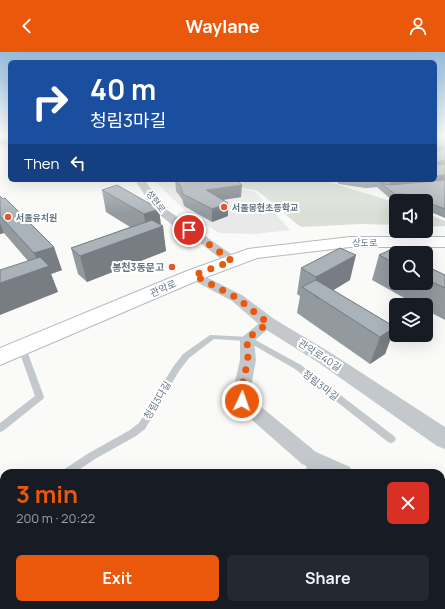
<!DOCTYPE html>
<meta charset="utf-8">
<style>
:root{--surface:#171b24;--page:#242831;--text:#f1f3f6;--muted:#9ea1a6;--accent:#ea580c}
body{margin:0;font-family:Manrope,"Noto Sans KR",sans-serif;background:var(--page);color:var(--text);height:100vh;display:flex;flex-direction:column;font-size:15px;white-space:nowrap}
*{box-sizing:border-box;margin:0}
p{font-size:13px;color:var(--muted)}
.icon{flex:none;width:22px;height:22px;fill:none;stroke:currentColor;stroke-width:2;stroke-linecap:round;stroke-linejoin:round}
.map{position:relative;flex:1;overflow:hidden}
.details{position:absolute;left:0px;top:417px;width:445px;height:140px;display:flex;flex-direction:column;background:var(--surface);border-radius:12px 12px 0 0;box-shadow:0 4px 16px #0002}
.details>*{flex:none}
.banner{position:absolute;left:8px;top:8px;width:429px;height:122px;border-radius:6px;box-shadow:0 4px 16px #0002;background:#1a4fa0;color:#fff;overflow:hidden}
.tools{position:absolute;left:389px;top:142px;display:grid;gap:8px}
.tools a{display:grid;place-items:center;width:44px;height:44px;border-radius:6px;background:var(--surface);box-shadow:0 4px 16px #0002;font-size:20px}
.pin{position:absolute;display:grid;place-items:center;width:34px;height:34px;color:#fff;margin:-17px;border:2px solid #fff;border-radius:50%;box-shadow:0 1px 4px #0007}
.me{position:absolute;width:44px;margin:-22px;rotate:3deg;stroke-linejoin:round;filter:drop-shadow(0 0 3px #0008)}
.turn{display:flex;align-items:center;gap:14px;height:84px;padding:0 16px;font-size:18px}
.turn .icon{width:52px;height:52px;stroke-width:2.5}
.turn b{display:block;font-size:28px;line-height:34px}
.then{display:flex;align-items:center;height:38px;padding:0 16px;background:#0003;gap:8px;font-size:15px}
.round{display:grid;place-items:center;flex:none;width:42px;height:42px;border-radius:6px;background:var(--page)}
.summary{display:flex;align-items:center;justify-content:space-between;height:68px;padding:0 16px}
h1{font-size:24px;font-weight:700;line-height:30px;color:var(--accent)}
.cta{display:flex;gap:8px;margin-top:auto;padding:8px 16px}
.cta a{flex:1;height:46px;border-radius:6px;background:var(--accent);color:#fff;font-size:16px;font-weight:700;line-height:46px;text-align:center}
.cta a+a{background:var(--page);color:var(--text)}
header{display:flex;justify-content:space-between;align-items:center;height:52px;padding:0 16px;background:var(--accent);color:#fff;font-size:18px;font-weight:700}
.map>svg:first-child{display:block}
</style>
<header><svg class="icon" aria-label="back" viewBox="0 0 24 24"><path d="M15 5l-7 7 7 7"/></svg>Waylane<svg class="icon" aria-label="person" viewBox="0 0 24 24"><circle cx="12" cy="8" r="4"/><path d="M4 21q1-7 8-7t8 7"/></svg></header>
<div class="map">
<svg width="445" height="557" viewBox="0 0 445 557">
<rect width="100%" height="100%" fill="#fafaf8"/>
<!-- built -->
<path fill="#e8e9e9" d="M 154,128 L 197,128 L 255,140 L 290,178 L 255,182 L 219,181 L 187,161 Z"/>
<!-- green -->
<g fill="#dadfd7">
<path d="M 203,128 L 327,128 C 349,139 374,141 396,152 L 396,173 L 362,172 L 302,175 L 298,173 L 258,139 Z"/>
<path d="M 426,161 L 445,169 L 445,174 L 426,175 Z"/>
</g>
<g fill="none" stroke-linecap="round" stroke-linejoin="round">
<!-- primary casing -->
<g stroke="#b5babe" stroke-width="2">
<path id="primary" d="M 350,185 L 445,185 L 445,195 L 350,195 L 257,206 L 201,227 L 0,313 L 0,296 L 187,219 L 248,197 Z"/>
</g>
<!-- service -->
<g fill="#c3c8cc" fill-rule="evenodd">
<path d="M 0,93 L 10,94 L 10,96 L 0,95 Z"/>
<path d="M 210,283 L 250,285 L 301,313 L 394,384 L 396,387 L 394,390 L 391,391 L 388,390 L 295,317 L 246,289 L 214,287 L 189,306 L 179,319 L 145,377 L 136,384 L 95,407 L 74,421 L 61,421 L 63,418 L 89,401 L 130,378 L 139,371 L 173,315 L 183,302 Z"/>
<path d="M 22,293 L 26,296 L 44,345 L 43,347 L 3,379 L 0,380 L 0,371 L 35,344 L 18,296 Z"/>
<path d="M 312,404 L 315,405 L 317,408 L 316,421 L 306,421 L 307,408 L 309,405 Z"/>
<path d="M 4,472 L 4,487 L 0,489 L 0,474 Z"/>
<path d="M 282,553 L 294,553 L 293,557 L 281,557 Z"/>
</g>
<!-- minor -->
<g fill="#c3c8cc" fill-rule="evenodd">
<path d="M 268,267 L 273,268 L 275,271 L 254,289 L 256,308 L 249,345 L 316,400 L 350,415 L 353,421 L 322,421 L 302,412 L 236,354 L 232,343 L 240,308 L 240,287 L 263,268 Z"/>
<path d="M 441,445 L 445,446 L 445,466 L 441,465 Z"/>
</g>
<!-- tertiary -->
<g fill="#c3c8cc" fill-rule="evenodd">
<path d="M 135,128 L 145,128 L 163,155 L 237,206 L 239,209 L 237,212 L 227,212 L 198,189 L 171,172 L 155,159 Z"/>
<path d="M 194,219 L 242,243 L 274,267 L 331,301 L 445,375 L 445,397 L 437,394 L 319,311 L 262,275 L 232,249 L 189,226 L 187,223 L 189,220 Z"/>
</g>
<!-- primary -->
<use href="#primary" fill="#fff" fill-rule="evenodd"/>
</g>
<!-- wall -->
<g fill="#929a9f">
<path d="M 0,84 L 10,84 L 10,94 L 0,92 Z"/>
<path d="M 435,84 L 445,84 L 445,96 L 444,96 L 437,100 L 438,100 L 445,96 L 445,166 L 426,158 L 426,149 L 393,149 L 377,135 L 366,136 L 339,132 L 335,128 L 435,128 Z"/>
<path d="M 175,128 L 193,128 L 193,129 L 241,145 L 223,148 L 228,151 L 228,164 L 212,170 L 184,154 L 182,147 L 176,139 Z"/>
<path d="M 102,138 L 159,157 L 161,173 L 166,199 L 87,230 L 78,222 L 71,196 L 130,175 L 106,160 Z"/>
<path d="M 0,144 L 62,218 L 51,222 L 58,240 L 28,209 L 4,181 L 0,182 Z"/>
<path d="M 396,201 L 396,231 L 426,231 L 426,214 L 445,223 L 445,268 L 426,258 L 426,253 L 417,253 L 372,228 L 379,203 Z"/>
<path d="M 301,216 L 350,228 L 333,238 L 395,275 L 385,302 L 370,312 L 297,261 L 300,244 L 297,242 Z"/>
</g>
<!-- shaded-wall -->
<g fill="#777d82">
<path d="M 8,84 L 10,84 L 10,89 Z"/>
<path d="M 436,84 L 445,84 L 445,88 L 435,90 Z"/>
<path d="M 445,91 L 444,96 L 435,101 L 436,96 Z"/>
<path d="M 445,108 L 445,114 L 435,116 L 436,110 Z"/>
<path d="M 445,123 L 445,130 L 389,134 L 391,128 L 435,128 L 435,124 Z"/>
<path d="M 242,133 L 241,145 L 206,150 L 206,138 Z"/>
<path d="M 228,151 L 228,164 L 212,170 L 212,157 Z"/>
<path d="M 159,157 L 161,175 L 163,174 L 166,199 L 87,230 L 80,204 L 146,180 L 144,162 Z"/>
<path d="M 0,171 L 4,181 L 0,182 Z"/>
<path d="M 54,195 L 62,218 L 51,222 L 58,240 L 0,263 L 0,231 L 40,217 L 34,201 Z"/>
<path d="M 356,203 L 350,228 L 319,247 L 313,243 L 316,225 Z"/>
<path d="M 395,275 L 385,302 L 370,312 L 380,285 Z"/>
</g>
<!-- building -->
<g fill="#aab3b9" stroke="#777d82">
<path d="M 435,84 L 440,84 L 436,84 L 437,89 L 445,88 L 445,91 L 436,96 L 436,100 L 438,100 L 445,96 L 445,108 L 436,110 L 437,113 L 445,112 L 445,123 L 435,124 Z"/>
<path d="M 176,128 L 193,128 L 193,129 L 199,128 L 237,128 L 242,133 L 206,138 L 228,151 L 212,157 L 183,142 L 181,135 Z"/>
<path d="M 357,128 L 379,128 L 383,132 L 391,133 L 445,128 L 445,157 L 426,150 L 426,149 L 422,149 L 403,142 L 395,142 L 378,129 L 368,129 Z"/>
<path d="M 117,133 L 159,157 L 144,162 L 102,138 Z"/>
<path d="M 0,144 L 3,147 L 5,146 L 54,195 L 34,201 L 0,164 Z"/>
<path d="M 152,168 L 163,174 L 80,204 L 71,196 Z"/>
<path d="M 340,196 L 356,203 L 316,225 L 301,216 Z"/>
<path d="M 390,198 L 398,201 L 396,201 L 396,212 L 379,203 Z"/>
<path d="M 40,205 L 49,214 L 0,231 L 0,218 Z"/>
<path d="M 426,214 L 445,223 L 445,236 L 426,227 Z"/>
<path d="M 316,228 L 395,275 L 380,285 L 302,235 Z"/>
</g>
<!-- sky -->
<linearGradient id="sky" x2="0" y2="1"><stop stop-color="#96bcdc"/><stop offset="0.52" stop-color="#fdfdfc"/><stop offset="1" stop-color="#fdfdfc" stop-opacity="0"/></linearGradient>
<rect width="445" height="162" fill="url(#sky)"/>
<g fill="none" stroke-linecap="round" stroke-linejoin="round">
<!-- route -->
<path stroke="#ea580c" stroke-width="7" stroke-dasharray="0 12.6" d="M 189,178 L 232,209 L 194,223 L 237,246 L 268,271 L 247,287 L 248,308 L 240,343 L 242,349"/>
</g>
<!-- markers -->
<g fill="#e4572e" stroke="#fff" stroke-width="1.5">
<circle cx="224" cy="155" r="4"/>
<circle cx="8" cy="165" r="4"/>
<circle cx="172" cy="215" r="4"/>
</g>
<g text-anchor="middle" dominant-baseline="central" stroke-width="4" stroke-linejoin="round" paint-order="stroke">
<!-- far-street labels -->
<g font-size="9" fill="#657683" stroke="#fff">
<text transform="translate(156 149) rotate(53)">성현로</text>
<text x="365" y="190">상도로</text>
</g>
<!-- far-poi labels -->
<g font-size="9" font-weight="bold" fill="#657683" stroke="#fff" text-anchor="start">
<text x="232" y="155">서울봉현초등학교</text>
<text x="16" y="165">서울유치원</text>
</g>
<!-- poi labels -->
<g font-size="10" font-weight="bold" fill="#657683" stroke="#fff" text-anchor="end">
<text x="164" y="215">봉천3동문고</text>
</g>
<!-- street labels -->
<g font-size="10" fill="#657683" stroke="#fff">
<text transform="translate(163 236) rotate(-24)">관악로</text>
<text transform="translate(320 303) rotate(33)">관악로40길</text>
<text transform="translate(321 333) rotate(38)">청림3마길</text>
<text transform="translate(157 348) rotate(-59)">청림3다길</text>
</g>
</g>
</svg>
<div class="tools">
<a><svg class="icon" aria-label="sound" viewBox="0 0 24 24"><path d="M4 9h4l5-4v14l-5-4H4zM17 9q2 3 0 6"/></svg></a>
<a><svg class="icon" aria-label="search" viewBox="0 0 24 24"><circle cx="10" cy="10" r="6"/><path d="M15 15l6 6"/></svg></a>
<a><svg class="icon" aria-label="layers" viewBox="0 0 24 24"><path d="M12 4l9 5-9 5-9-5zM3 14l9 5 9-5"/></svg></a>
</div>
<div class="pin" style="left:189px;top:178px;background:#d93025"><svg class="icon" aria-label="arrive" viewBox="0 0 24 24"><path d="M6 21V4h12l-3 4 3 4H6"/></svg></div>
<svg class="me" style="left:242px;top:349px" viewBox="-20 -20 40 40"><circle r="17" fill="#ea580c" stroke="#fff" stroke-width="3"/><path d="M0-11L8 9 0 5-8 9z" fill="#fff"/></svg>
<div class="banner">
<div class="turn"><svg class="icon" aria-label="right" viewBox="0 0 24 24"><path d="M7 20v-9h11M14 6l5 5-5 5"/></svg><div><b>40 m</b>청림3마길</div></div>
<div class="then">Then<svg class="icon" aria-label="left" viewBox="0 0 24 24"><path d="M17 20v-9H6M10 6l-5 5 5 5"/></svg></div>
</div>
<section class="details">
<div class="summary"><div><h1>3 min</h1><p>200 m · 20:22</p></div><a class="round" style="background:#d93025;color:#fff"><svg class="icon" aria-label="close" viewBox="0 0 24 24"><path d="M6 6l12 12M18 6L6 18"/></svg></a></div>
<div class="cta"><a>Exit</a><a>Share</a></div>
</section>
</div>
